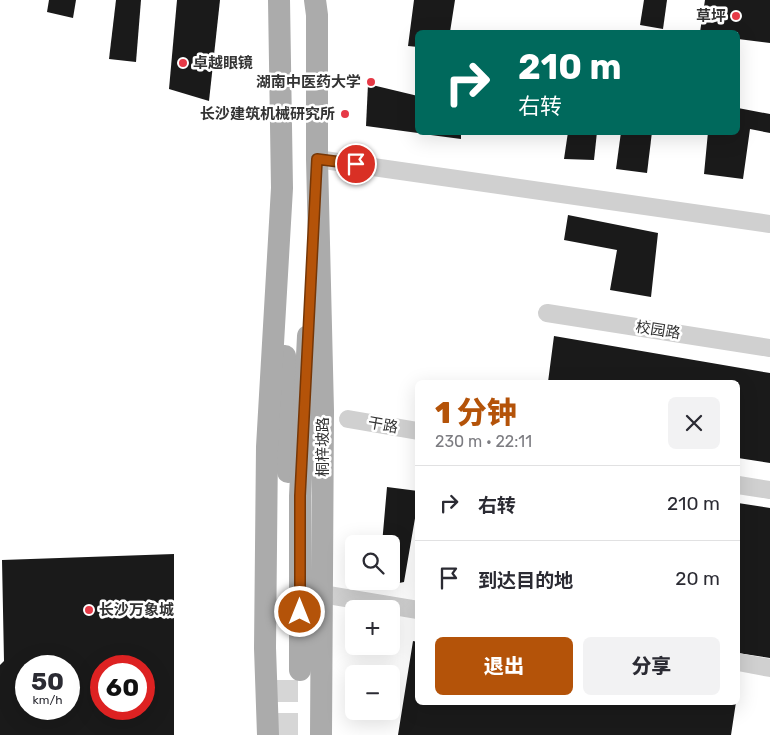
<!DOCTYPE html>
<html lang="zh">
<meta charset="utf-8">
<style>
:root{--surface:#fff;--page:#f2f2f3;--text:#2b2b33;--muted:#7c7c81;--line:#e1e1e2;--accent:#b45309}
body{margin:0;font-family:Rubik,"Noto Sans SC",sans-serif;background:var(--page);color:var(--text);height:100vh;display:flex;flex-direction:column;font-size:19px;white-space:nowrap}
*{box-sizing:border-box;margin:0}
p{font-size:16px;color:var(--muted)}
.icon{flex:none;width:28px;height:28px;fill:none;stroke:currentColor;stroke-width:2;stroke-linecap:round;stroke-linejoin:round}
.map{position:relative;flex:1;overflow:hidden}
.panel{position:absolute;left:415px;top:380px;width:325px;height:325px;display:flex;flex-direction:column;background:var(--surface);border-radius:8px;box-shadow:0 5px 20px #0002}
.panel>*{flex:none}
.hud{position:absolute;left:415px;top:30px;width:325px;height:105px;border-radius:8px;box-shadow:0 5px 20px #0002;background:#00695c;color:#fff;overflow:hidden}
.buttons{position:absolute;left:345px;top:535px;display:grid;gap:10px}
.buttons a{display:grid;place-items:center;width:55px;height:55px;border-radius:8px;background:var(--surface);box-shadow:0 5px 20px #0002;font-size:25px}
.speed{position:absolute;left:15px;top:655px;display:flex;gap:10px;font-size:25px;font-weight:700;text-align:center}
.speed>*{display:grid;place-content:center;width:65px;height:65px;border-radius:50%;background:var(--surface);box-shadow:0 5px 20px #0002;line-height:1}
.speed small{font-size:12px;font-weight:400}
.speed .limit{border:8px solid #d22;background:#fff;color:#111}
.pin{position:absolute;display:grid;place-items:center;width:42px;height:42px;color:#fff;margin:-21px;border:2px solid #fff;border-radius:50%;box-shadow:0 1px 5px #0007}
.me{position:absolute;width:55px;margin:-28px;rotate:0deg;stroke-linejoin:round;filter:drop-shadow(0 0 4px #0008)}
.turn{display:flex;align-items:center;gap:18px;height:105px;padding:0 20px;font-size:22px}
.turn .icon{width:65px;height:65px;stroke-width:2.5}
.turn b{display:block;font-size:35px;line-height:42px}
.round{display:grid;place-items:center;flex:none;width:52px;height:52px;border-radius:8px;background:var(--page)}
.summary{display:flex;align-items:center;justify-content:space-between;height:85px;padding:0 20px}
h1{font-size:30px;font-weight:800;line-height:38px;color:var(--accent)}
.primary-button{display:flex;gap:10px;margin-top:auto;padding:10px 20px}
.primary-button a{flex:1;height:58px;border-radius:8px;background:var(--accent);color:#fff;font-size:20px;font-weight:800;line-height:58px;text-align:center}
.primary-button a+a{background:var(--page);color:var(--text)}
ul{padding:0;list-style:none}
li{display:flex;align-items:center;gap:15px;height:75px;padding:0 20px;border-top:1px solid var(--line)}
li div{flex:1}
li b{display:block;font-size:19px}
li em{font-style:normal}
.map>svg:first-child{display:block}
</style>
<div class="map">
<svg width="770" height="735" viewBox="0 0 770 735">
<rect width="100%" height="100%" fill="#fff"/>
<!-- building -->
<g fill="#1a1a1a" fill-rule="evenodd">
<path d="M 49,0 L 76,0 L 73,18 L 47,12 Z"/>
<path d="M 116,0 L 141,0 L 136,62 L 109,59 Z"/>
<path d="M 177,0 L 220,0 L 209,101 L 169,89 Z"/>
<path d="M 414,0 L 455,0 L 450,32 L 418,32 L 418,47 L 408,46 Z"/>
<path d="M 644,0 L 667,0 L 663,29 L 640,25 Z"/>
<path d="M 705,0 L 770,0 L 770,43 L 738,39 L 738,32 L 700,32 Z"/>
<path d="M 368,84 L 418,96 L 418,133 L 366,126 Z"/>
<path d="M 738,108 L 770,114 L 770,133 L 750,129 L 743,179 L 704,174 L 708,132 L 738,132 Z"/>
<path d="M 423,132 L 461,132 L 461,139 L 423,134 Z"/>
<path d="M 568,132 L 597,132 L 594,160 L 564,159 Z"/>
<path d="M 621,132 L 652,132 L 647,173 L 616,169 Z"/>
<path d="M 568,215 L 658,233 L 651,297 L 610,290 L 617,250 L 564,240 Z"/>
<path d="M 554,336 L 770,373 L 770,463 L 738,458 L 738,382 L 548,382 Z"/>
<path d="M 387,487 L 418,491 L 418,501 L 404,582 L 379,587 L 379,581 L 391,581 L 391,544 L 382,544 Z"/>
<path d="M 738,503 L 770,508 L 770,658 L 738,653 Z"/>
<path d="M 174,554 L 174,735 L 0,735 L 0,665 L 4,661 L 2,560 ZM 26,666 L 69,666 L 69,709 L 26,709 ZM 101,666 L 144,666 L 144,709 L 101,709 Z"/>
<path d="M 413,641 L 418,642 L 418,702 L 736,702 L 731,735 L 398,735 Z"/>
</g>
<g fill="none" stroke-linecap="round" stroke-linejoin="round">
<!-- major-tunnel -->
<path stroke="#d6d6d6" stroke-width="22" stroke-dasharray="22 11" stroke-linecap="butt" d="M 287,735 L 287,669"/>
<!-- minor -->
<g stroke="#d0d0d0" stroke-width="18">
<path d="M 317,159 L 770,224"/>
<path d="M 547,313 L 770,348"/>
<path d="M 348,419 L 418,431"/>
<path d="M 738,485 L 770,490"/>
<path d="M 322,594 L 418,610"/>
<path d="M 738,662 L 770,668"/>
</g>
<!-- major -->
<g stroke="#ababab" stroke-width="22">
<path d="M 315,0 L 317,15 L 317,159 L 323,411 L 321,735"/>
<path d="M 285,356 L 288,472"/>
<path d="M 300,670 L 300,496 L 308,336"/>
<path d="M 268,735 L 265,648 L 267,447 L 282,188 L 279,0"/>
</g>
</g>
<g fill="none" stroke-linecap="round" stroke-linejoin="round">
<!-- route casing -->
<g stroke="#753606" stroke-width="12">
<path id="route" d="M 300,612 L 300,496 L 317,159 L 356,164"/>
</g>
<!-- route -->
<use href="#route" stroke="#b45309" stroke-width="9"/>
</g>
<!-- markers -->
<g fill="#e63946" stroke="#fff" stroke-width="2">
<circle cx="736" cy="16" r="5"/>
<circle cx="183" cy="63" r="5"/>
<circle cx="371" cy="82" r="5"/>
<circle cx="345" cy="114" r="5"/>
<circle cx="89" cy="610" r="5"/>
</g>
<g text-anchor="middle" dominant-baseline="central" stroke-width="5" stroke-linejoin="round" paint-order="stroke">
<!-- poi labels -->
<g font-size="15" font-weight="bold" fill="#333" stroke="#fff" text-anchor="end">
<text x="726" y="16">草坪</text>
<text x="193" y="63" text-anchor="start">卓越眼镜</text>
<text x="361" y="82">湖南中医药大学</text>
<text x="335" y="114">长沙建筑机械研究所</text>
<text x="99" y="610" text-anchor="start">长沙万象城</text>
</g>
<!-- street labels -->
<g font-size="15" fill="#333" stroke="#fff">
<text transform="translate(658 330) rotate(9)">校园路</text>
<text transform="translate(383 425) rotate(10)">干路</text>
<text transform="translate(323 447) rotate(-90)">桐梓坡路</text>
</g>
</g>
</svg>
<div class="buttons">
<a><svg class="icon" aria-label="search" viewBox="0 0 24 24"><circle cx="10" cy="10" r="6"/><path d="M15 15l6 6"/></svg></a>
<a>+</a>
<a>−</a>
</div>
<div class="speed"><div>50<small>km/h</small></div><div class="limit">60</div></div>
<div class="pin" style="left:356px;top:164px;background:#d93025"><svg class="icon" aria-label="arrive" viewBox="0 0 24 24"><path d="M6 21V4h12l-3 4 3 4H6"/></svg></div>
<svg class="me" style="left:300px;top:612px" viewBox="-20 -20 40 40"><circle r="17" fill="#b45309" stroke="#fff" stroke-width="3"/><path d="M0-11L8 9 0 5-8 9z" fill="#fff"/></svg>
<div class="hud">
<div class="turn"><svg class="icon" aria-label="right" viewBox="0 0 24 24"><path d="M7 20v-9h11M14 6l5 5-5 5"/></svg><div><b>210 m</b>右转</div></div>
</div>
<section class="panel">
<div class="summary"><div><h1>1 分钟</h1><p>230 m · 22:11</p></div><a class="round"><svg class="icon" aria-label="close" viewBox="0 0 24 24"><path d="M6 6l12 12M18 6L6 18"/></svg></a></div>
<ul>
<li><svg class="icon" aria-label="right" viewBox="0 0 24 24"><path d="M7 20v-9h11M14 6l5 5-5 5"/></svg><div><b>右转</b></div><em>210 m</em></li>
<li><svg class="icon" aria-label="arrive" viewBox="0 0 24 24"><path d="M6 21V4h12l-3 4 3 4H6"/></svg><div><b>到达目的地</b></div><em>20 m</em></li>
</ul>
<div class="primary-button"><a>退出</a><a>分享</a></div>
</section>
</div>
